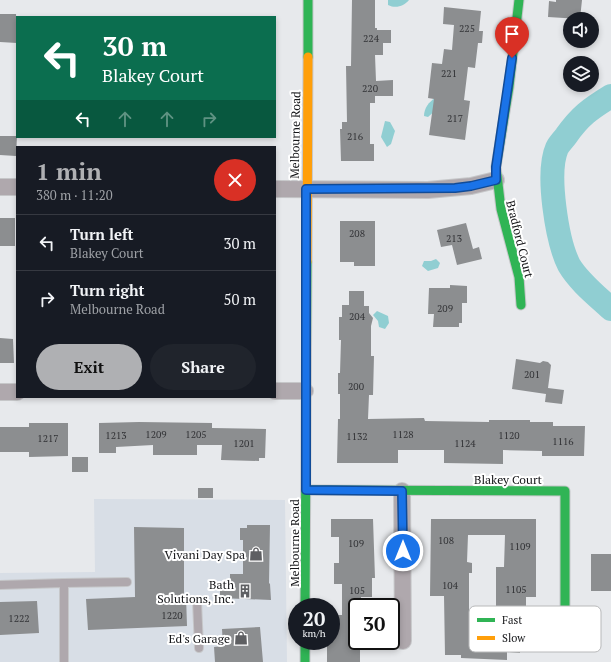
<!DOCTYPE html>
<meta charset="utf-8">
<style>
:root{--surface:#171b24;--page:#20242c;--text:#f1f3f6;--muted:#9ea1a6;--line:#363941;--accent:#afb0b3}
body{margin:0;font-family:"PT Serif",serif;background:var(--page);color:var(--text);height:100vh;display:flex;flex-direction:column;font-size:15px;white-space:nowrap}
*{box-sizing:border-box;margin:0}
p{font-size:13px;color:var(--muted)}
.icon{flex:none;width:22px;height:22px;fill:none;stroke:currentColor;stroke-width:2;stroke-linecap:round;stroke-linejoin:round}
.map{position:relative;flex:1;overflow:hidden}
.panel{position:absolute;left:16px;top:146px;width:260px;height:252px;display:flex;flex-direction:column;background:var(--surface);border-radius:0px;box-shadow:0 2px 6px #0003}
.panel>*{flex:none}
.banner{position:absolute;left:16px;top:16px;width:260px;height:122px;border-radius:0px;box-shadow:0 2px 6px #0003;background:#0b6e4f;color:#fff;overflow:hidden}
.buttons{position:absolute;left:563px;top:12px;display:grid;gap:8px}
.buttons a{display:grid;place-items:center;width:36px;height:36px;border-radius:50%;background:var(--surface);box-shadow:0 2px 6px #0003;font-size:20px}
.speed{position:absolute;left:288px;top:598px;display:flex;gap:8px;font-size:20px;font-weight:700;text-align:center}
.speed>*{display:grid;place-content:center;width:52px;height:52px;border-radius:50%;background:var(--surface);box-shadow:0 2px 6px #0003;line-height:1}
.speed small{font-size:10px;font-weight:400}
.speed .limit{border:2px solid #111;border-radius:6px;background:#fff;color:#111}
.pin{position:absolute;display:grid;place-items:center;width:34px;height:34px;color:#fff;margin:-41px -17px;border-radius:50% 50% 50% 0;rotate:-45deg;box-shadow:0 0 4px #0007}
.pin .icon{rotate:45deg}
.me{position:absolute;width:44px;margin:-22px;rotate:0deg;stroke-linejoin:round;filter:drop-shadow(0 0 3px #0008)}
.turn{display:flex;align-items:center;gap:14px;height:84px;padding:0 20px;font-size:18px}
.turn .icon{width:52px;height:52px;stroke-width:2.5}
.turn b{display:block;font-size:28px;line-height:34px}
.lanes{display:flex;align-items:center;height:38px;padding:0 20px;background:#0003;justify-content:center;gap:20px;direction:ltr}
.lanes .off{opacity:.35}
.round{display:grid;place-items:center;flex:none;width:42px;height:42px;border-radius:21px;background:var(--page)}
.overview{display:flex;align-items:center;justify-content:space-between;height:68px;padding:0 20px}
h1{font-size:24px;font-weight:600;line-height:30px;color:var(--accent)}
.action{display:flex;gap:8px;margin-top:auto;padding:8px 20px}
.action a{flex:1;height:46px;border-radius:24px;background:var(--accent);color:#111;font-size:16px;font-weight:600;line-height:46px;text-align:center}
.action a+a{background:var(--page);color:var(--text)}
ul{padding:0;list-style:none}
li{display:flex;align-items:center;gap:12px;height:56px;padding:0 20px;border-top:1px solid var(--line)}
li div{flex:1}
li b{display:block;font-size:15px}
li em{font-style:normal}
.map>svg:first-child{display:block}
</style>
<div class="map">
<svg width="611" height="662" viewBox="0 0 611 662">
<rect width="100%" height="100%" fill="#e7e9ec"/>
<!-- built -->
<path fill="#d8dee6" d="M 94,499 L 285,500 L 287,662 L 0,662 L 0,573 L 95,572 Z"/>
<!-- water -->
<g fill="#90ced2">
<path d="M 388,0 L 409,0 C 404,6 396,9 388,5 Z"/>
<path d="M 435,98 L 437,109 L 428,117 L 424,116 C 424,108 429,102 435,98 Z"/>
<path d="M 385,121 L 390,122 L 395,131 L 391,144 L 387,147 L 381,137 Z"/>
<path d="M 436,259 L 440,263 L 438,268 L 428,271 L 422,266 L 424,261 L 431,261 Z"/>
<path d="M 377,311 L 388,316 L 389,323 L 385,329 L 379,327 L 378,321 L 373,315 Z"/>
</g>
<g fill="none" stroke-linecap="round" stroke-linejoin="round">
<!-- river -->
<path stroke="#90ced2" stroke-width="24" d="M 611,96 C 590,109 580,116 566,136 C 563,140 559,144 557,148 C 546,173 557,241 569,265 C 579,282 597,296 611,309"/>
</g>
<!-- building -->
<g fill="#8c8e90" fill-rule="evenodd">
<path d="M 352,0 L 375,0 L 375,28 L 377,28 L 377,30 L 391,30 L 391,43 L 383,43 L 383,55 L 375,55 L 376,81 L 393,80 L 393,96 L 375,96 L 375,103 L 370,103 L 370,144 L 374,144 L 374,161 L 341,161 L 340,129 L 342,129 L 342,122 L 347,122 L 346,66 L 351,66 Z"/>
<path d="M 556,0 L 582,0 L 580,19 L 548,17 L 549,1 L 556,2 Z"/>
<path d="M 444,7 L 481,11 L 479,31 L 483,31 L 482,43 L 478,43 L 475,68 L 468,67 L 464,100 L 470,101 L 465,140 L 429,135 L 434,99 L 428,98 L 432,63 L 442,64 L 444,49 L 452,50 L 454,25 L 443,24 Z"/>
<path d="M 0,14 L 16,14 L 17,43 L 0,42 Z"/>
<path d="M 0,136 L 17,136 L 16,156 L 0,155 Z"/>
<rect x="0" y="218" width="15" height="28"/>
<path d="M 340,221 L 375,221 L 375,266 L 354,266 L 354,262 L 340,262 Z"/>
<path d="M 466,223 L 473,249 L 479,247 L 482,259 L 457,265 L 452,245 L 441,247 L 437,230 Z"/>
<path d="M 450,285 L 467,286 L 467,303 L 462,303 L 462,323 L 459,323 L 459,327 L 433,327 L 434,314 L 428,314 L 429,288 L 450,288 Z"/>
<path d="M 349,291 L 364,291 L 364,306 L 369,306 L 369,313 L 373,318 L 371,326 L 371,356 L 374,356 L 373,395 L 369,395 L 368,419 L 424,418 L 425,421 L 489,422 L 489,420 L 530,420 L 530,422 L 553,422 L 553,426 L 585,426 L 584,456 L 542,456 L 542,451 L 503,450 L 503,464 L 444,463 L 444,450 L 398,450 L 398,463 L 337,463 L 338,419 L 340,419 L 340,394 L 338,394 L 338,373 L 340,373 L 341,340 L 339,340 L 339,317 L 342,317 L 342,305 L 349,305 Z"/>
<path d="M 0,338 L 13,339 L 14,363 L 0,363 Z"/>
<path d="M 516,359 L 540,363 L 543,361 L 548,362 L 551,365 L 548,388 L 564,390 L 562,404 L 545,402 L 546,394 L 512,389 Z"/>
<path d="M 139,422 L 212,423 L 212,428 L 266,429 L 265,458 L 259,458 L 259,461 L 221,460 L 222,445 L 197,445 L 197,455 L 153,455 L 153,445 L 116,447 L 116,453 L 99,453 L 99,423 Z"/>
<path d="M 29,423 L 68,423 L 68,456 L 29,457 L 29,452 L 0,452 L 0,427 L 29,427 Z"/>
<rect x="72" y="457" width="16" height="15"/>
<rect x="198" y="488" width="15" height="10"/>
<path d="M 331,519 L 373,519 L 375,578 L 372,578 L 372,597 L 361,597 L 361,607 L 357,607 L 357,641 L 360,641 L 360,662 L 327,662 L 327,641 L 331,641 L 331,615 L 342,615 L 342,584 L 334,584 L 334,563 L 339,563 L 339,537 L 331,537 Z"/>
<path d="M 431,519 L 536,519 L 536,597 L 526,597 L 526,609 L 518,609 L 518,637 L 520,637 L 520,653 L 507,652 L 507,660 L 461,658 L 461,655 L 445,655 L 444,596 L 430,596 ZM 468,535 L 505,535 L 504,567 L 496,567 L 496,616 L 469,614 L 469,573 L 472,573 L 472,563 L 467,562 Z"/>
<path d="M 247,525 L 270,525 L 269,583 L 270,584 L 271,600 L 220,598 L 220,582 L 230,582 L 230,574 L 243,574 L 243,540 L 240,540 L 240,528 L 247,528 Z"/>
<path d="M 134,527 L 184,528 L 184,596 L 186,596 L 187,626 L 88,630 L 86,599 L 135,597 Z"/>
<rect x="591" y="554" width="20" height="37"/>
<path d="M 37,601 L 39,633 L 0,635 L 0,602 Z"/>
<path d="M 260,627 L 263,662 L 215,662 L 214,647 L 223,646 L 222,629 Z"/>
</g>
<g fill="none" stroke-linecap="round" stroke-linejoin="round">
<!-- lane casing -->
<g stroke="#c6c7c9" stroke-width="10">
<g id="lane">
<path d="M 64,583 L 127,582"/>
<path d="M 0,585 L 64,583 L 64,662"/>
<path d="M 197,601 L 199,648"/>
</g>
</g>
<!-- street casing -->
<g stroke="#c6c7c9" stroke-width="18">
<g id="street">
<path d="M 0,187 L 17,187"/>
<path d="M 275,189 L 428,190 L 471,186 L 496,180"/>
<path d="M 275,391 L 305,391"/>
<path d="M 0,392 L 17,392"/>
<path d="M 402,491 L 403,641"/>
</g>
</g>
<!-- fast casing -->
<g stroke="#c6c7c9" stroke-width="11">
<g id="fast">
<path d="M 519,0 L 509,87 L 496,167 L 501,209 L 519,277 L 521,305"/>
<path d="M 308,57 L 308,0"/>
<path d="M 306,490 L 565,491 L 565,635"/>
<path d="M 305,607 L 307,262"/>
<path d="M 305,641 L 305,662"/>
</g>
</g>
<!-- slow casing -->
<g stroke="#c6c7c9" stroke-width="11">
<path id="slow" d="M 307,262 L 308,57"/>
</g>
<!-- lane -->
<use href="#lane" stroke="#afa8ad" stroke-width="8"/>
<!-- street -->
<use href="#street" stroke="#afa8ad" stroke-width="16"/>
<!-- fast -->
<use href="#fast" stroke="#30b455" stroke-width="9"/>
<!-- slow -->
<use href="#slow" stroke="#ff9f0a" stroke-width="9"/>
</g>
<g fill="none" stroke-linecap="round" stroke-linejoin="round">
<!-- route casing -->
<g stroke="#114b97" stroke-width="10">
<path id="route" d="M 403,551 L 402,491 L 306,490 L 306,189 L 455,188 L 471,186 L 496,180 L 496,167 L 512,58"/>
</g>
<!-- route -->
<use href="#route" stroke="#1a73e8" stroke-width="7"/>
</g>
<!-- icons -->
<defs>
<g id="shop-bare" transform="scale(1.08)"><path d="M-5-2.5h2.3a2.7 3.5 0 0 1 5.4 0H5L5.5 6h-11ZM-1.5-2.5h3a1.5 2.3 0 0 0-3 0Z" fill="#5e5f62" stroke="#fff" stroke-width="2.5" paint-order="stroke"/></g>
<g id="building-bare" transform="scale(1.08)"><path d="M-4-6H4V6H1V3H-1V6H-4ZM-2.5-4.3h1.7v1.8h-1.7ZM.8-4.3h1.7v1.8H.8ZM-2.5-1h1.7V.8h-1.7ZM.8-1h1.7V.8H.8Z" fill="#5e5f62" stroke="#fff" stroke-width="2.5" paint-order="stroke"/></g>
</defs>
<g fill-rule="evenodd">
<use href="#shop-bare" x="256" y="554"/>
<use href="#building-bare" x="245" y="591"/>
<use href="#shop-bare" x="241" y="638"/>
</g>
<g text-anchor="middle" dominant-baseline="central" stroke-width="4" stroke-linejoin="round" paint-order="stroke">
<!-- number labels -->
<g font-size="10" fill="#323336">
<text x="467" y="28">225</text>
<text x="371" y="38">224</text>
<text x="449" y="73">221</text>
<text x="370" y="88">220</text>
<text x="455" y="118">217</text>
<text x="355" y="136">216</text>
<text x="357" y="233">208</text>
<text x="454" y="238">213</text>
<text x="445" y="308">209</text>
<text x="357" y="316">204</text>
<text x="532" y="374">201</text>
<text x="356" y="386">200</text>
<text x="156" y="434">1209</text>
<text x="196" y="434">1205</text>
<text x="403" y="434">1128</text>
<text x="116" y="435">1213</text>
<text x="509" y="435">1120</text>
<text x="357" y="436">1132</text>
<text x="48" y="438">1217</text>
<text x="563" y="441">1116</text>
<text x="244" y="443">1201</text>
<text x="465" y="443">1124</text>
<text x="446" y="540">108</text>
<text x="356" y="543">109</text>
<text x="520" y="546">1109</text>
<text x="450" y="585">104</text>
<text x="516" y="589">1105</text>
<text x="357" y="590">105</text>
<text x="172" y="615">1220</text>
<text x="19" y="618">1222</text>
</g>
<!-- street labels -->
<g font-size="12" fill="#141518" stroke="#fff">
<text transform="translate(295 135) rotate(-89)">Melbourne Road</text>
<text transform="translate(520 239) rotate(76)">Bradford Court</text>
<text x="508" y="479">Blakey Court</text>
<text transform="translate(294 543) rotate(-90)">Melbourne Road</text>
</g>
<!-- poi labels -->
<g font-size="12" fill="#141518" stroke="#fff" text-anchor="end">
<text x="245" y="554">Vivani Day Spa</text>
<text x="234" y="584">Bath<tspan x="234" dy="14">Solutions, Inc.</tspan></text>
<text x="230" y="638">Ed's Garage</text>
</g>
</g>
<!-- legend -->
<rect x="469" y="606" width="132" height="46" rx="6" fill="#fff" stroke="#b8b9ba" stroke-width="1"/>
<rect x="477" y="618" width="18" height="4" fill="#30b455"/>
<rect x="477" y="636" width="18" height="4" fill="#ff9f0a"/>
<g font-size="11" fill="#141518">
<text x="502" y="624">Fast</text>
<text x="502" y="642">Slow</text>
</g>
</svg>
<div class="buttons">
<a><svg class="icon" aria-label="sound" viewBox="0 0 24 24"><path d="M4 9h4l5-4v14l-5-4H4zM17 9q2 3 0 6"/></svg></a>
<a><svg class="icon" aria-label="layers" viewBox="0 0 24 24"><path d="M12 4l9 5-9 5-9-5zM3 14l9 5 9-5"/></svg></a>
</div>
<div class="speed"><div>20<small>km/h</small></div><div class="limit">30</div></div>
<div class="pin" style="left:512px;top:58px;background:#d93025"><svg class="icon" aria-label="arrive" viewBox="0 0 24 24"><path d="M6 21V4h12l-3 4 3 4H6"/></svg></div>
<svg class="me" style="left:403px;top:551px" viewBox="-20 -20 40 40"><circle r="17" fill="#1a73e8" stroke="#fff" stroke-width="3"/><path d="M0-11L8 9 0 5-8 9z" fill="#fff"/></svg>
<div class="banner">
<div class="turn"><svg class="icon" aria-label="left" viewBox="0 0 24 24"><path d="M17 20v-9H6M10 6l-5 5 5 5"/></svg><div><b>30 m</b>Blakey Court</div></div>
<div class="lanes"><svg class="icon" aria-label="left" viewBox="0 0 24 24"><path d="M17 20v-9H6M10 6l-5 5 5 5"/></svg><svg class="icon off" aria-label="ahead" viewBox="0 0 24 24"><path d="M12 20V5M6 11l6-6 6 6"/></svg><svg class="icon off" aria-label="ahead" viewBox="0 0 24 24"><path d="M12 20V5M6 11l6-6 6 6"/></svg><svg class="icon off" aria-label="right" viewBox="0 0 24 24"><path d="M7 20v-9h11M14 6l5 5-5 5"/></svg></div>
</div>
<section class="panel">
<div class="overview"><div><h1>1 min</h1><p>380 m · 11:20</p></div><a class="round" style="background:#d93025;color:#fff"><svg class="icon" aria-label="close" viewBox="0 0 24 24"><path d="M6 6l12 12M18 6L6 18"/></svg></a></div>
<ul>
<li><svg class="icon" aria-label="left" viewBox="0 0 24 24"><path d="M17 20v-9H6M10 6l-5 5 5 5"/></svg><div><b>Turn left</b><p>Blakey Court</p></div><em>30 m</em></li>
<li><svg class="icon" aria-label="right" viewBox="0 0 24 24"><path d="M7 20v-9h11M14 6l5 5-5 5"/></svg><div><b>Turn right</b><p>Melbourne Road</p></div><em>50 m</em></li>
</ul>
<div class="action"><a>Exit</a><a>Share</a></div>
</section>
</div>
